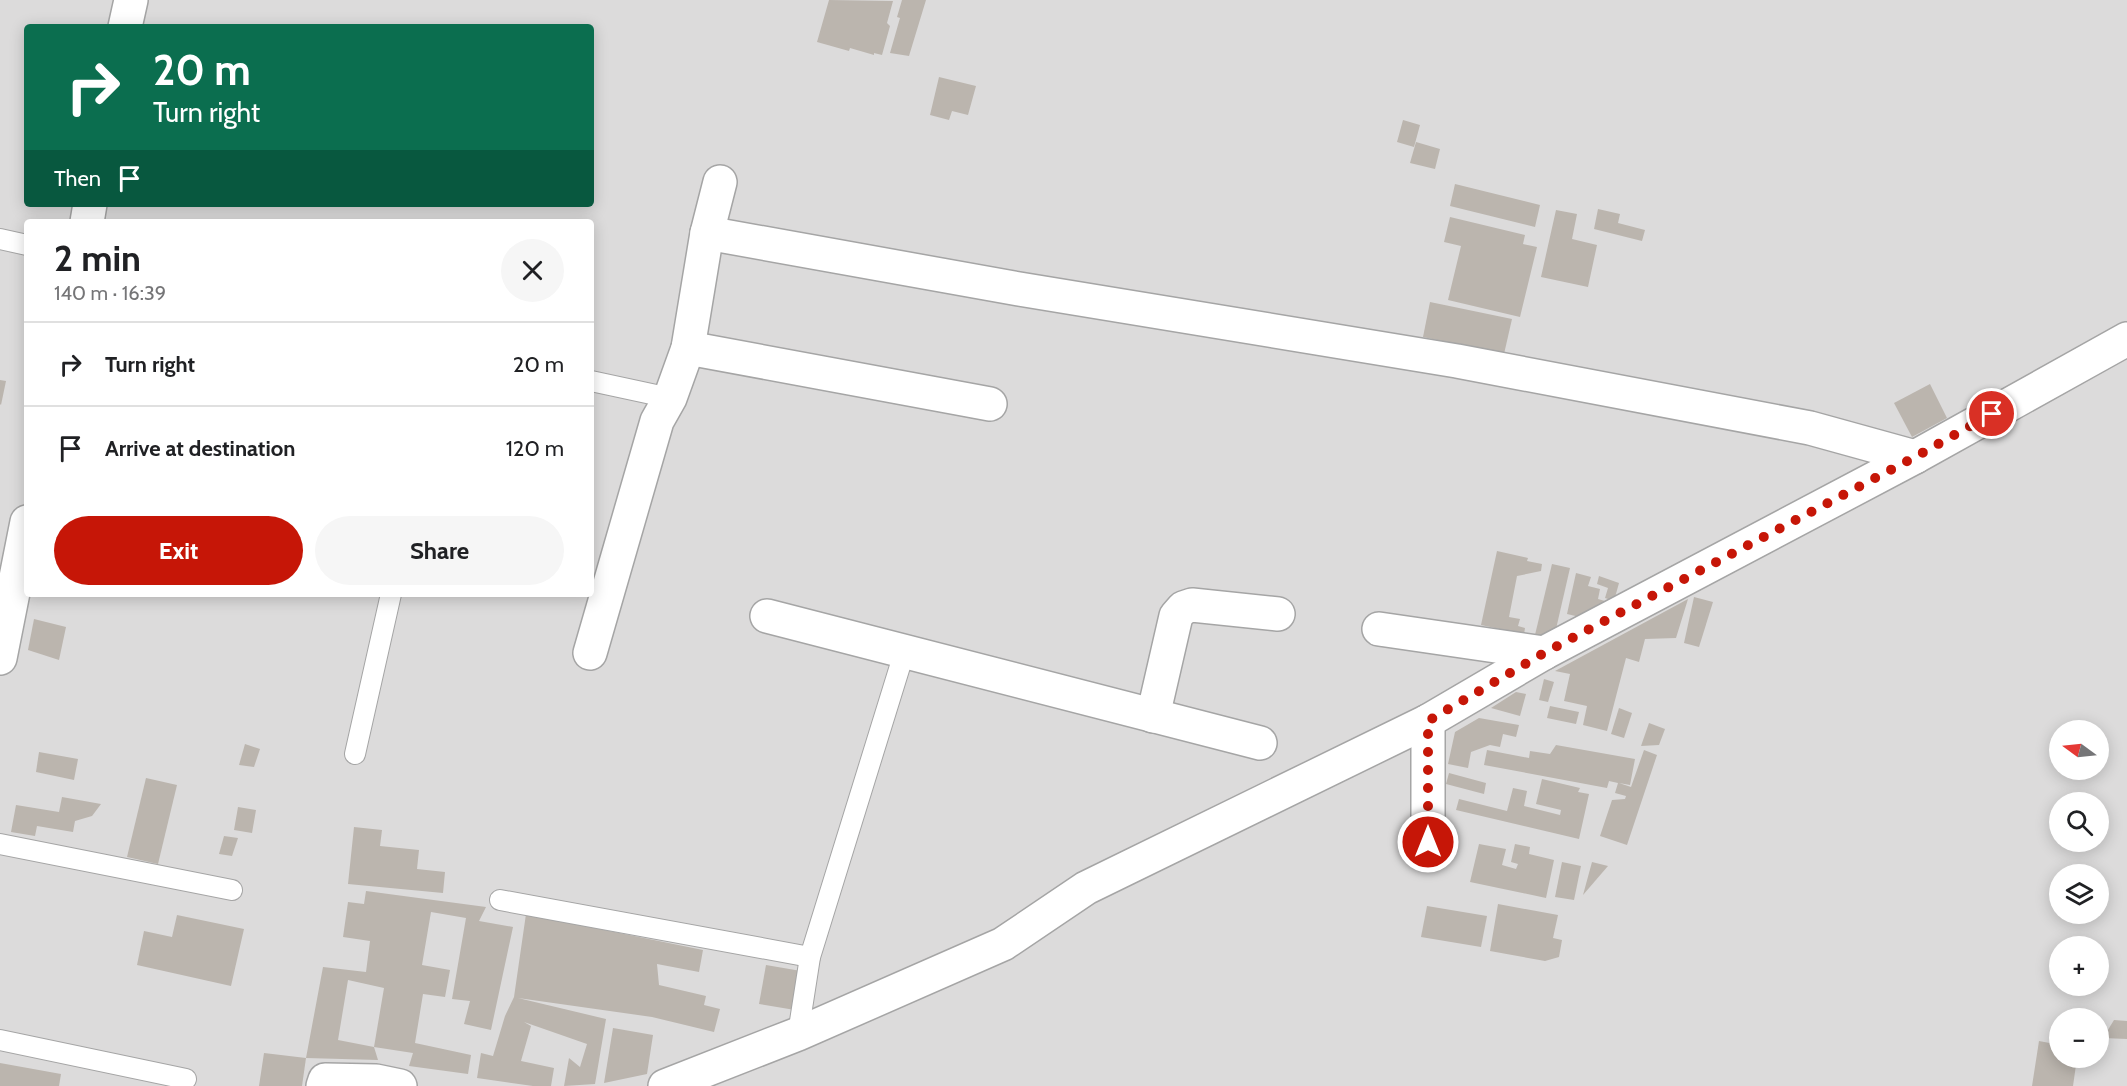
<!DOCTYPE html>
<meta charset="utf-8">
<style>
:root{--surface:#fff;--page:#f6f6f6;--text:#202124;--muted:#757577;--line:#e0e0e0;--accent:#c61607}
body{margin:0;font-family:Cabin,sans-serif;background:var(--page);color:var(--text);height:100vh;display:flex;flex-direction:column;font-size:22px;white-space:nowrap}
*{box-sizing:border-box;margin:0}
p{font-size:20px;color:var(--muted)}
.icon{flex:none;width:33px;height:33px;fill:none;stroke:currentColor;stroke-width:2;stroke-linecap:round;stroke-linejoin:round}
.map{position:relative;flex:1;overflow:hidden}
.panel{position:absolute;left:24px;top:219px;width:570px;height:378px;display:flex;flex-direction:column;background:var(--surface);border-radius:6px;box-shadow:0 3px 15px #0003}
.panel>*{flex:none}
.top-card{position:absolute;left:24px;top:24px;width:570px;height:183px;border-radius:6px;box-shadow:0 3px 15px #0003;background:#0b6e4f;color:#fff;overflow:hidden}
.needle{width:39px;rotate:285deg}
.fabs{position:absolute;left:2049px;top:720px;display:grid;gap:12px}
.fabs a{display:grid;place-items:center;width:60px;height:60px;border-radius:50%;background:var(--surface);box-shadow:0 3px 15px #0003;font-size:30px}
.pin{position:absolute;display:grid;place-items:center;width:51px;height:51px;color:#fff;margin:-26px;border:3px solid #fff;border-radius:50%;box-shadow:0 2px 6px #0007}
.me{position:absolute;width:66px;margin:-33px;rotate:0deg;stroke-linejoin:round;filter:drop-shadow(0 0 4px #0008)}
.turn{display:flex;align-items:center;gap:21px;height:126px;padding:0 30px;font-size:27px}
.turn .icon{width:78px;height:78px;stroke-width:2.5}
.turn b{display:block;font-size:42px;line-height:51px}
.then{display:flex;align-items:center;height:57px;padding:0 30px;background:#0003;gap:12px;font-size:22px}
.round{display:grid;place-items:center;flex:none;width:63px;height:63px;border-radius:32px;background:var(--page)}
.summary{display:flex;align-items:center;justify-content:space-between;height:102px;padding:0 30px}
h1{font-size:36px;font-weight:700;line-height:45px}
.button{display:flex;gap:12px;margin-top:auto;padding:12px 30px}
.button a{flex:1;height:69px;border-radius:36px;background:var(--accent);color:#fff;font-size:24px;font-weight:700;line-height:69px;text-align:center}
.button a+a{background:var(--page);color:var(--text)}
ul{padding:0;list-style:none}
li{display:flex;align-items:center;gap:18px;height:84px;padding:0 30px;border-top:2px solid var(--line)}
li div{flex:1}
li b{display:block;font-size:22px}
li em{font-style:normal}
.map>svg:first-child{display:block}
</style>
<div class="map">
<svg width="2127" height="1086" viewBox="0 0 2127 1086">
<rect width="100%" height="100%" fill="#efece5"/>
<!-- residential -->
<path fill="#dcdbdb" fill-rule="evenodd" d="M 0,0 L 2127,0 L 2127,1086 L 0,1086 ZM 27,27 L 591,27 L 591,204 L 27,204 ZM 27,222 L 591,222 L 591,594 L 27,594 ZM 2060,730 L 2098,730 L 2098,770 L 2060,770 ZM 2060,802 L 2098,802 L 2098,842 L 2060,842 ZM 2060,874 L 2098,874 L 2098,914 L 2060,914 ZM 2060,946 L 2098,946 L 2098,986 L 2060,986 ZM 2060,1018 L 2098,1018 L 2098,1058 L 2060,1058 Z"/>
<!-- building -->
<g fill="#bbb5ae">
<path d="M 829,0 L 893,1 L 887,23 L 890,26 L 882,55 L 874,53 L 874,55 L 850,48 L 849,51 L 817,42 Z"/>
<path d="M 902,0 L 926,0 L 909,56 L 890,53 L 900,18 L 897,17 Z"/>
<path d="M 939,77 L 976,86 L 968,115 L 952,111 L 949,120 L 930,115 Z"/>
<path d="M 1403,120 L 1420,125 L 1414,147 L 1397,142 Z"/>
<path d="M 1416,142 L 1440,149 L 1435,169 L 1410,163 Z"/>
<path d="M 1455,184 L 1540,205 L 1535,227 L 1450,206 Z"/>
<path d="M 1598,209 L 1620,214 L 1618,223 L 1645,230 L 1642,241 L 1594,229 Z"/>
<path d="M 1556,210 L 1577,214 L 1572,239 L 1597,245 L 1588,287 L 1541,277 Z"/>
<path d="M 1450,217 L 1525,235 L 1523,244 L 1537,247 L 1520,317 L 1448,300 L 1461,246 L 1444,242 Z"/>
<path d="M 1430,302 L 1512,319 L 1504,354 L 1423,337 Z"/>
<path d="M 0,380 L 6,381 L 1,405 L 0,404 Z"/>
<path d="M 1930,384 L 1947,418 L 1912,437 L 1894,403 Z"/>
<path d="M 1497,551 L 1528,558 L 1527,561 L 1542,564 L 1541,571 L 1517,576 L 1509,617 L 1520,619 L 1518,626 L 1525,628 L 1523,641 L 1518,633 L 1481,625 Z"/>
<path d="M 1552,564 L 1570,568 L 1556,629 L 1534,639 Z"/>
<path d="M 1576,573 L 1591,577 L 1588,586 L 1600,589 L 1598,599 L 1605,601 L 1584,618 L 1567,614 Z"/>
<path d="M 1599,576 L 1619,583 L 1614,601 L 1605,598 L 1608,588 L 1597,584 Z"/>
<path d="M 1694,597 L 1713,602 L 1699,647 L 1684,643 Z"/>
<path d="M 1688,599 L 1676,638 L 1645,639 L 1639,662 L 1626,658 L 1607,731 L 1583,725 L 1587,706 L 1564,701 L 1570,674 L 1555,671 Z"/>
<path d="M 34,619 L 66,627 L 59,660 L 28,650 Z"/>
<path d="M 1544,679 L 1554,682 L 1548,702 L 1539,700 Z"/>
<path d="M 1516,692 L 1526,694 L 1520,716 L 1491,708 Z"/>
<path d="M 1550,706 L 1579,712 L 1576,724 L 1547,718 Z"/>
<path d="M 1619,708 L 1632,713 L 1624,738 L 1611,734 Z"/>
<path d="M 1479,718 L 1519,725 L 1516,737 L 1503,734 L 1500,747 L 1490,745 L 1471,752 L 1468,768 L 1448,764 L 1455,732 Z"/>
<path d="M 1649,723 L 1665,729 L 1659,745 L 1641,746 Z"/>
<path d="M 245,744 L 260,749 L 254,767 L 239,765 Z"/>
<path d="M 1556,745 L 1635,759 L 1630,785 L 1619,783 L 1631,787 L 1644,750 L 1657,755 L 1627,845 L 1600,836 L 1612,800 L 1625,799 L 1626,796 L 1615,793 L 1618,783 L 1609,781 L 1607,788 L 1484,765 L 1487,750 L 1529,758 L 1530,751 L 1550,754 Z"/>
<path d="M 39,752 L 78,759 L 74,780 L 36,772 Z"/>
<path d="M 1449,773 L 1486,783 L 1484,794 L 1446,784 Z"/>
<path d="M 146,778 L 177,785 L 158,864 L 127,857 Z"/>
<path d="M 1542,779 L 1580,788 L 1578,792 L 1589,794 L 1579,839 L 1456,810 L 1459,799 L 1507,811 L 1513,788 L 1527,791 L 1524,806 L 1560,815 L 1561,810 L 1536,804 Z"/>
<path d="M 62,797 L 101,804 L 92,816 L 75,821 L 73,832 L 37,826 L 35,836 L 11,832 L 16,805 L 59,812 Z"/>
<path d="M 238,807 L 256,810 L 252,833 L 234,830 Z"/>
<path d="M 354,827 L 382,830 L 380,846 L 419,850 L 417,869 L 445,872 L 443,893 L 348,884 Z"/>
<path d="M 224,836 L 238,838 L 232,856 L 219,854 Z"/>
<path d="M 1479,844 L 1506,849 L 1502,865 L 1516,869 L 1518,864 L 1511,862 L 1515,844 L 1530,847 L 1529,854 L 1554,860 L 1546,898 L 1470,882 Z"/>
<path d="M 1562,862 L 1581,866 L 1574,900 L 1555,897 Z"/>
<path d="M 1592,862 L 1608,866 L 1583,895 Z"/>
<path d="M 366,891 L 486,907 L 479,921 L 513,927 L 491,1030 L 464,1024 L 470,1001 L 452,999 L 466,918 L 431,912 L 422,965 L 450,970 L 445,997 L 423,994 L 415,1043 L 471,1055 L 468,1074 L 409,1066 L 413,1053 L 374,1047 L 384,988 L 348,980 L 338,1040 L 374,1047 L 378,1060 L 306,1058 L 323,967 L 366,972 L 370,941 L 343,937 L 348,902 L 364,904 Z"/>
<path d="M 1498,904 L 1558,915 L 1553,938 L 1562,940 L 1559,957 L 1545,961 L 1490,951 Z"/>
<path d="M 1427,906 L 1487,916 L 1481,947 L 1421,937 Z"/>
<path d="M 526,914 L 703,950 L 699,972 L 657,964 L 659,985 L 706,996 L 704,1005 L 720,1009 L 714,1032 L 652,1017 L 518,998 L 606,1019 L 595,1084 L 564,1086 L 569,1058 L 580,1067 L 587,1044 L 524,1022 L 531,1026 L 521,1061 L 554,1068 L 551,1086 L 533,1086 L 477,1078 L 481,1053 L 493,1056 L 505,1016 L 514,997 Z"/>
<path d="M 177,915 L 244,929 L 231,986 L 137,965 L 144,931 L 172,937 Z"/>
<path d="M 766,965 L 801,971 L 795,1010 L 759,1004 Z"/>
<path d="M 2114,1020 L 2127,1021 L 2127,1039 L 2103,1038 Z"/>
<path d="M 613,1028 L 653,1035 L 647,1074 L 604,1083 Z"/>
<path d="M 2039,1041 L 2060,1045 L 2060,1058 L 2077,1058 L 2073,1086 L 2032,1086 Z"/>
<path d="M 264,1053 L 306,1058 L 302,1086 L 259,1086 Z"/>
<path d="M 0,1063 L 61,1074 L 59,1086 L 0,1086 Z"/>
</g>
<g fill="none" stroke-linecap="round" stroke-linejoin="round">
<!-- service casing -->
<g stroke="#a5a5a5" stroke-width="22">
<g id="service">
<path d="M 0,239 L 27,245"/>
<path d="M 591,381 L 670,398"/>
<path d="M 355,754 L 391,594"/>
<path d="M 0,844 L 232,890"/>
<path d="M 500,900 L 810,957"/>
<path d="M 798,1034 L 810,957 L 905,650"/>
<path d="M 0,1040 L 186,1079"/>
</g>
</g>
<!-- minor casing -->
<g stroke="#a5a5a5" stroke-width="36">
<g id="minor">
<path d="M 125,27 L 131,0"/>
<path d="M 87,222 L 90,204"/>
<path d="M 707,233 L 1019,289 L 1457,361 L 1810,428 L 1915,457"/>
<path d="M 688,348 L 990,404"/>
<path d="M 767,616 L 1260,743"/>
<path d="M 1379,629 L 1544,653"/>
<path d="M 590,653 L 657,421 L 670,398 L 688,348 L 707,233 L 720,182"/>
<path d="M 0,658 L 27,522"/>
<path d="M 1153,716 L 1176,616 L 1183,608 L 1192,605 L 1278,614"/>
<path d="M 1428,842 L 1428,721"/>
<path d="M 323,1086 L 325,1080 L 376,1081 L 400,1086"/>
<path d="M 665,1086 L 798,1034 L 1003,944 L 1086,888 L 1428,721 L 1544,653 L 1915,457 L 2127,339"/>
</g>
</g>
<!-- service -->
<use href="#service" stroke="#fff" stroke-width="20"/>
<!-- minor -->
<use href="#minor" stroke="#fff" stroke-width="33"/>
</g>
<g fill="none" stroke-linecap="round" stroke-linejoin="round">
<!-- route -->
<path stroke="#c61607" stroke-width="10" stroke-dasharray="0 18" d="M 1428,842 L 1428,721 L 1544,653 L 1915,457 L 1992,414"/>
</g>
</svg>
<div class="fabs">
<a><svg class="needle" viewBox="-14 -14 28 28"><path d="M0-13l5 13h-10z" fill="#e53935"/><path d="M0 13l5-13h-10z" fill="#757577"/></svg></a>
<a><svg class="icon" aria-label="search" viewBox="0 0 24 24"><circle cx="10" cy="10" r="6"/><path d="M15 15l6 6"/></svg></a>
<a><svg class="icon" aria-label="layers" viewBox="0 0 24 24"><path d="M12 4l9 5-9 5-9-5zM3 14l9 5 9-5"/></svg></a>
<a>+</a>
<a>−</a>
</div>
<div class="pin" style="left:1992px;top:414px;background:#d93025"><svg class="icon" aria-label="arrive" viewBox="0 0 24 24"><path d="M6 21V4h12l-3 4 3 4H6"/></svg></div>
<svg class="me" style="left:1428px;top:842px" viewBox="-20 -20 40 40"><circle r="17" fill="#c61607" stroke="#fff" stroke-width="3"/><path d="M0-11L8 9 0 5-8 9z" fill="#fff"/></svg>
<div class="top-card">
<div class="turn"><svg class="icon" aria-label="right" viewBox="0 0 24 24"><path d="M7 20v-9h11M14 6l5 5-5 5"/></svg><div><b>20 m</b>Turn right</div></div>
<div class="then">Then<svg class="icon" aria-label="arrive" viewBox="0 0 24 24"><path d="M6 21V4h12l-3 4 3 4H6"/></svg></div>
</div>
<section class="panel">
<div class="summary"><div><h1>2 min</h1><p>140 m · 16:39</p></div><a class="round"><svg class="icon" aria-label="close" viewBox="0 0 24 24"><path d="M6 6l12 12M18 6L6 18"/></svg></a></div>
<ul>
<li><svg class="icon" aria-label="right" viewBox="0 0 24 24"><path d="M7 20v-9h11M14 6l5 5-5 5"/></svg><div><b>Turn right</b></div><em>20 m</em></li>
<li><svg class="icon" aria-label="arrive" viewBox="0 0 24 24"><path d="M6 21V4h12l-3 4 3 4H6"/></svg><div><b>Arrive at destination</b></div><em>120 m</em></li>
</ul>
<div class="button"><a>Exit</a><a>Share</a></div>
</section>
</div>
